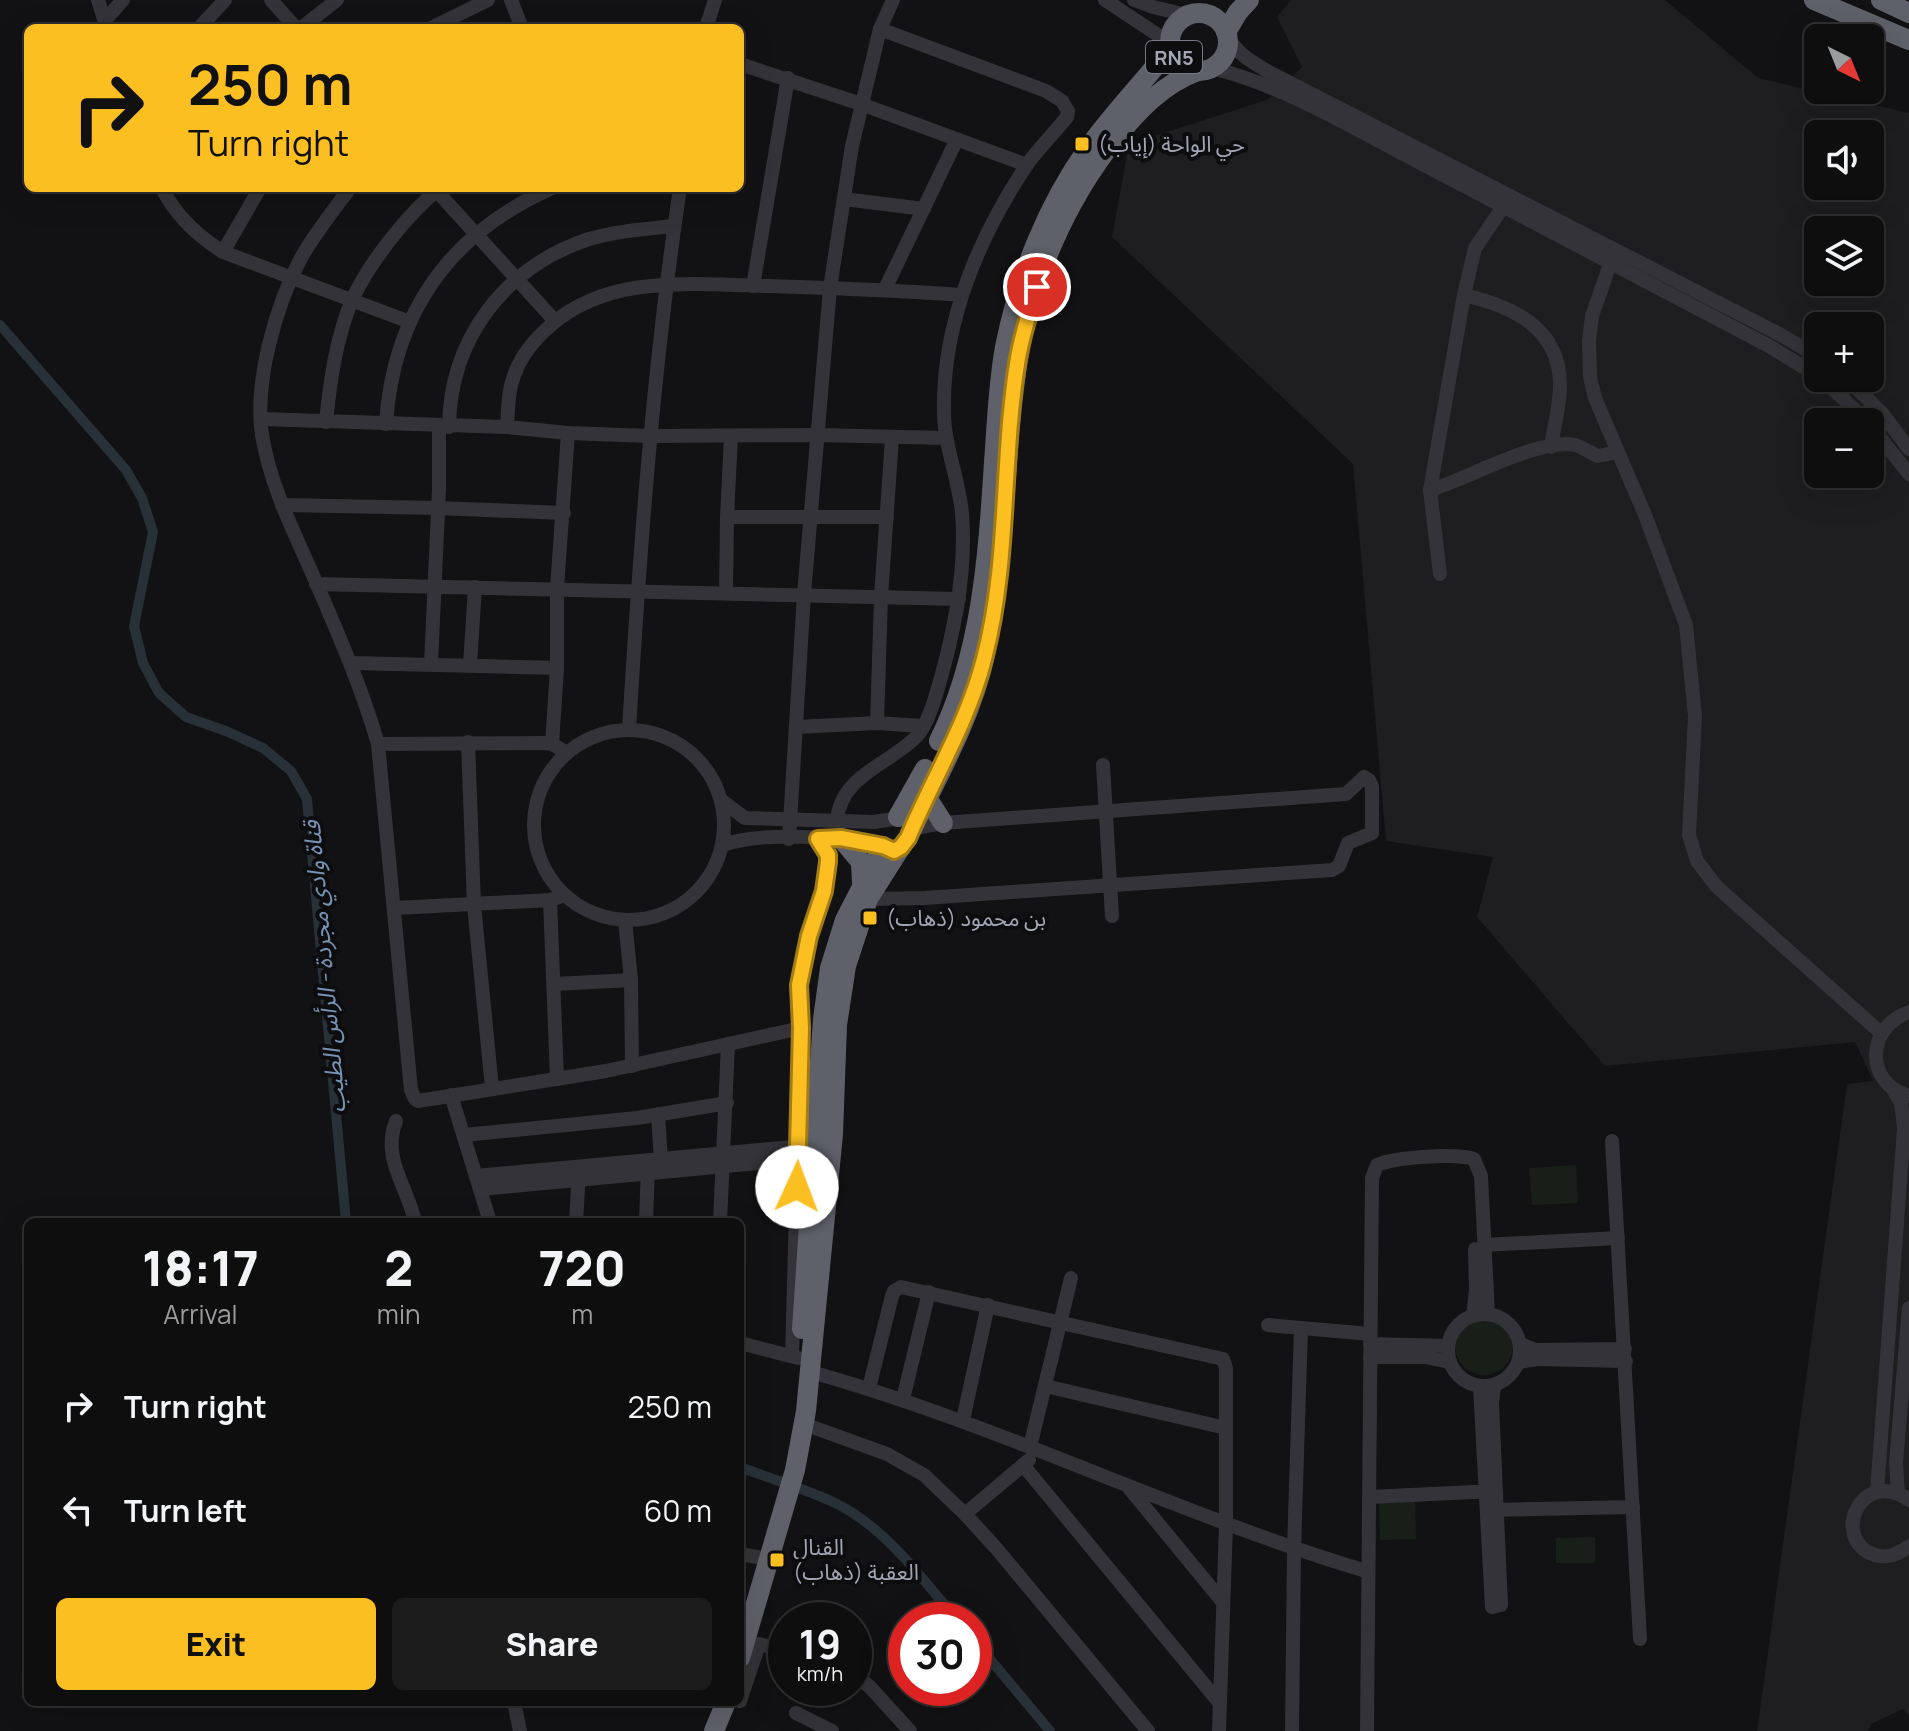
<!DOCTYPE html>
<meta charset="utf-8">
<style>
:root{--surface:#0e0e0f;--page:#1c1c1d;--text:#f1f3f6;--muted:#9b9c9e;--line:#2e2e2f;--accent:#fcbf22}
body{margin:0;font-family:Manrope,"Noto Sans Arabic",sans-serif;background:var(--page);color:var(--text);height:100vh;display:flex;flex-direction:column;font-size:30px;white-space:nowrap}
*{box-sizing:border-box;margin:0}
p{font-size:26px;color:var(--muted)}
.icon{flex:none;width:44px;height:44px;fill:none;stroke:currentColor;stroke-width:2;stroke-linecap:round;stroke-linejoin:round}
.map{position:relative;flex:1;overflow:hidden}
.drawer{position:absolute;left:24px;top:1218px;width:720px;height:488px;display:flex;flex-direction:column;background:var(--surface);border-radius:12px;box-shadow:0 8px 32px #0002,0 0 0 2px var(--line)}
.drawer>*{flex:none}
.guide{position:absolute;left:24px;top:24px;width:720px;height:168px;border-radius:12px;box-shadow:0 8px 32px #0002,0 0 0 2px var(--line);background:#fcbf22;color:#111;overflow:hidden}
.needle{width:52px;rotate:137deg}
.tools{position:absolute;left:1804px;top:24px;display:grid;gap:16px}
.tools a{display:grid;place-items:center;width:80px;height:80px;border-radius:12px;background:var(--surface);box-shadow:0 8px 32px #0002,0 0 0 2px var(--line);font-size:40px}
.speed{position:absolute;left:768px;top:1602px;display:flex;gap:16px;font-size:40px;font-weight:700;text-align:center}
.speed>*{display:grid;place-content:center;width:104px;height:104px;border-radius:50%;background:var(--surface);box-shadow:0 8px 32px #0002,0 0 0 2px var(--line);line-height:1}
.speed small{font-size:20px;font-weight:400}
.speed .limit{border:12px solid #d22;background:#fff;color:#111}
.pin{position:absolute;display:grid;place-items:center;width:68px;height:68px;color:#fff;margin:-34px;border:4px solid #fff;border-radius:50%;box-shadow:0 2px 8px #0007}
.me{position:absolute;width:88px;margin:-44px;rotate:2deg;stroke-linejoin:round;filter:drop-shadow(0 0 6px #0008)}
.turn{display:flex;align-items:center;gap:28px;height:168px;padding:0 32px;font-size:36px}
.turn .icon{width:104px;height:104px;stroke-width:2.5}
.turn b{display:block;font-size:56px;line-height:68px}
.eta{display:flex;justify-content:space-evenly;align-items:center;height:136px;text-align:center}
.eta b{font-size:48px;font-weight:800;line-height:56px}
.cta{display:flex;gap:16px;margin-top:auto;padding:16px 32px}
.cta a{flex:1;height:92px;border-radius:12px;background:var(--accent);color:#111;font-size:32px;font-weight:800;line-height:92px;text-align:center}
.cta a+a{background:var(--page);color:var(--text)}
ul{padding:0;list-style:none}
li{display:flex;align-items:center;gap:24px;height:104px;padding:0 32px}
li div{flex:1}
li b{display:block;font-size:30px}
li em{font-style:normal}
.map>svg:first-child{display:block}
</style>
<div class="map">
<svg width="1909" height="1731" viewBox="0 0 1909 1731">
<rect width="100%" height="100%" fill="#121214"/>
<!-- built -->
<path fill="#1e1e21" fill-rule="evenodd" d="M 1291,0 L 1665,0 L 1758,78 L 1909,113 L 1909,1715 L 1903,1709 L 1871,1724 L 1868,1731 L 1757,1731 L 1847,1084 L 1873,1081 L 1855,1042 L 1605,1066 L 1477,917 L 1493,857 L 1386,841 L 1353,464 L 1112,237 L 1129,144 L 1267,100 L 1302,67 L 1277,17 ZM 1818,134 L 1870,134 L 1870,186 L 1818,186 ZM 1818,230 L 1870,230 L 1870,282 L 1818,282 ZM 1818,326 L 1870,326 L 1870,378 L 1818,378 ZM 1818,422 L 1870,422 L 1870,474 L 1818,474 Z"/>
<!-- green -->
<g fill="#181f19">
<path d="M 1576,1165 L 1578,1203 L 1532,1205 L 1529,1168 Z"/>
<circle cx="1484" cy="1346" r="29"/>
<path d="M 1415,1499 L 1416,1539 L 1380,1540 L 1379,1500 Z"/>
<path d="M 1595,1537 L 1595,1563 L 1556,1563 L 1556,1538 Z"/>
</g>
<g fill="none" stroke-linecap="round" stroke-linejoin="round">
<!-- canal -->
<g stroke="#283038" stroke-width="10">
<path d="M 0,325 L 126,470 L 142,498 L 153,532 L 134,626 L 143,663 L 159,693 L 186,717 L 226,731 L 263,748 L 291,771 L 307,799 L 346,1222"/>
<path d="M 740,1467 C 771,1479 803,1488 833,1502 C 883,1525 922,1578 957,1620"/>
<path d="M 974,1640 L 1050,1731"/>
</g>
<!-- minor -->
<g stroke="#333339" stroke-width="14">
<path d="M 98,0 L 107,28"/>
<path d="M 271,0 L 296,28"/>
<path d="M 511,0 L 522,28"/>
<path d="M 1105,0 L 1170,43"/>
<path d="M 1134,0 L 1153,7 L 1187,15"/>
<path d="M 105,20 L 123,0"/>
<path d="M 199,28 L 225,0"/>
<path d="M 301,28 L 337,0"/>
<path d="M 431,28 L 488,0"/>
<path d="M 706,28 L 715,0"/>
<path d="M 1227,35 C 1236,53 1250,61 1267,71 L 1781,335 L 1818,357"/>
<path d="M 740,64 L 861,104 L 1027,165"/>
<path d="M 1212,68 C 1288,87 1358,131 1428,167 C 1541,226 1655,285 1769,346 L 1818,376"/>
<path d="M 162,188 C 175,215 198,236 223,252 L 410,322"/>
<path d="M 350,188 C 333,211 315,233 301,258 C 276,305 254,382 262,435 C 270,484 292,528 312,573 C 336,629 361,685 378,744"/>
<path d="M 434,188 L 555,321"/>
<path d="M 844,199 L 924,209"/>
<path d="M 1615,250 L 1592,316 L 1589,341 L 1590,377 L 1595,398 L 1645,515 L 1686,625 L 1695,716 L 1689,835 L 1697,861 L 1717,887 L 1881,1033"/>
<path d="M 223,252 L 260,188"/>
<path d="M 753,286 L 788,78"/>
<path d="M 885,289 L 957,139"/>
<path d="M 1464,295 C 1511,306 1560,327 1560,385 C 1560,406 1554,426 1551,447"/>
<path d="M 1821,378 L 1868,422"/>
<path d="M 1846,378 L 1882,413 L 1909,449"/>
<path d="M 261,419 L 507,427 L 568,433 L 649,436 L 818,435 L 946,438"/>
<path d="M 326,422 C 330,382 336,338 352,300 C 369,263 408,213 440,188"/>
<path d="M 386,424 C 393,313 450,233 552,188"/>
<path d="M 1870,425 L 1909,474"/>
<path d="M 449,427 C 450,338 505,267 589,239 C 616,231 646,229 674,226"/>
<path d="M 507,427 C 508,409 508,390 515,373 C 522,354 536,338 551,325 C 611,273 693,285 767,286 C 832,288 897,290 962,295"/>
<path d="M 731,436 L 727,517 L 887,517"/>
<path d="M 1430,490 L 1464,295 L 1475,248 L 1507,201"/>
<path d="M 282,505 L 437,508 L 564,513"/>
<path d="M 1440,574 L 1430,490 C 1465,480 1541,437 1575,445 C 1583,447 1590,453 1598,456 L 1618,452"/>
<path d="M 316,584 L 959,599"/>
<path d="M 726,592 L 727,517"/>
<path d="M 350,663 L 557,668"/>
<path d="M 431,664 L 439,489 L 439,426"/>
<path d="M 470,665 L 475,587"/>
<path d="M 877,723 L 881,597 L 892,438"/>
<path d="M 796,727 L 877,723 L 923,726"/>
<path d="M 629,729 C 640,548 653,368 680,188"/>
<circle cx="629" cy="825" r="95"/>
<path d="M 468,742 L 474,905 L 492,1088"/>
<path d="M 552,744 L 557,668 L 557,588 L 568,433"/>
<path d="M 567,753 L 552,744 L 545,743 L 378,744 L 411,1090 L 415,1099 L 418,1101 L 606,1071 L 801,1028 C 799,1009 798,991 801,971 C 806,944 834,877 827,855 C 826,849 821,844 818,839"/>
<path d="M 1103,765 L 1112,916"/>
<path d="M 722,801 L 745,818 L 874,822 L 893,819"/>
<path d="M 837,820 C 841,775 889,765 917,736 C 926,726 931,711 935,698 C 953,639 967,575 962,513 C 959,479 944,446 944,412 C 942,323 979,236 1028,163 C 1040,147 1054,133 1067,117 L 1068,111 L 1062,101 L 1046,91 L 880,29"/>
<path d="M 789,839 L 804,594 L 830,288 L 852,146 L 880,29 L 893,0"/>
<path d="M 723,845 C 760,831 844,837 883,846"/>
<path d="M 868,899 L 925,898 L 1332,870 L 1339,866 L 1348,843 L 1372,833 L 1372,787 L 1369,780 L 1364,777 L 1346,794 L 943,823 L 912,829"/>
<path d="M 550,900 L 557,1079"/>
<path d="M 396,908 L 550,900 L 559,897"/>
<path d="M 625,920 L 631,980 L 632,1066"/>
<path d="M 554,984 L 631,980"/>
<path d="M 1909,1012 C 1866,1027 1864,1083 1909,1096"/>
<path d="M 451,1095 L 490,1222"/>
<path d="M 658,1114 L 661,1160"/>
<path d="M 396,1121 C 381,1158 408,1187 415,1222"/>
<path d="M 464,1135 L 637,1118 L 727,1103"/>
<path d="M 1612,1141 L 1640,1639"/>
<path d="M 476,1176 L 814,1145"/>
<path d="M 480,1189 L 813,1158"/>
<path d="M 576,1222 L 579,1171"/>
<path d="M 646,1222 L 648,1166"/>
<path d="M 720,1222 L 728,1044"/>
<path d="M 1484,1245 L 1618,1238"/>
<circle cx="1484" cy="1350" r="36"/>
<path d="M 1473,1316 L 1476,1290 L 1475,1249"/>
<path d="M 1268,1325 L 1370,1334"/>
<path d="M 740,1343 L 798,1358"/>
<path d="M 1370,1344 L 1448,1346"/>
<path d="M 1521,1344 L 1535,1350 L 1625,1349"/>
<path d="M 792,1356 L 801,1028"/>
<path d="M 1370,1357 L 1425,1357 L 1450,1362"/>
<path d="M 1519,1362 L 1537,1359 L 1626,1361"/>
<path d="M 811,1372 C 1001,1425 1178,1515 1366,1571"/>
<path d="M 1045,1386 L 1226,1428"/>
<path d="M 1480,1387 L 1492,1607 L 1501,1605 L 1492,1403 L 1494,1386"/>
<path d="M 869,1388 L 892,1296 L 894,1291 L 901,1287 L 1223,1359 L 1226,1368 L 1226,1525 L 1219,1731"/>
<path d="M 903,1399 L 929,1292"/>
<path d="M 963,1420 L 988,1305"/>
<path d="M 804,1424 L 887,1454 L 924,1475 L 965,1514 L 996,1548 L 1148,1731"/>
<path d="M 1030,1447 L 1071,1278"/>
<path d="M 1023,1465 L 1218,1701"/>
<path d="M 1129,1488 L 1222,1601"/>
<path d="M 1877,1491 L 1904,1128 L 1901,1103 L 1893,1089"/>
<path d="M 1898,1493 L 1896,1463 L 1909,1308"/>
<path d="M 1370,1497 L 1494,1491"/>
<path d="M 1909,1500 C 1861,1466 1829,1540 1875,1555 C 1888,1559 1899,1554 1909,1546"/>
<path d="M 1489,1510 L 1633,1507"/>
<path d="M 965,1514 L 1029,1460"/>
<path d="M 740,1554 L 757,1557"/>
<path d="M 740,1608 L 743,1608"/>
<path d="M 854,1674 L 870,1687 L 910,1731"/>
<path d="M 740,1701 L 759,1644 L 786,1651"/>
<path d="M 514,1702 L 520,1731"/>
<path d="M 796,1713 L 832,1731"/>
<path d="M 1292,1731 L 1294,1549 L 1301,1328"/>
<path d="M 1367,1731 L 1372,1178 L 1377,1165 C 1396,1157 1455,1153 1474,1159 L 1481,1176 L 1488,1314"/>
</g>
<!-- highway -->
<g stroke="#5f616a" stroke-width="20">
<path d="M 1814,0 L 1909,40"/>
<path d="M 1881,0 L 1909,13"/>
<circle cx="1199" cy="42" r="29"/>
<path d="M 1226,32 L 1238,12 L 1249,0"/>
<path d="M 939,741 C 982,654 988,556 994,462 C 997,424 998,385 1005,347 C 1019,277 1047,205 1089,147 C 1114,112 1144,82 1170,48"/>
<path d="M 926,796 L 943,823"/>
<path d="M 898,817 L 925,769"/>
<path d="M 912,829 C 939,774 972,716 985,655 C 1007,558 1002,458 1018,360 C 1030,282 1066,200 1115,139 C 1138,110 1163,84 1198,71"/>
<path d="M 841,838 L 861,862 L 862,883"/>
<path d="M 802,1329 L 823,1019 L 830,968 L 845,920 L 883,846"/>
<path d="M 740,1658 L 795,1470 L 806,1411 L 833,1134 L 837,1025 L 846,966 L 868,899 L 901,847"/>
<path d="M 714,1731 L 726,1702"/>
</g>
</g>
<g fill="none" stroke-linecap="round" stroke-linejoin="round">
<!-- route casing -->
<g stroke="#a47c16" stroke-width="20">
<path id="route" d="M 797,1187 L 801,1028 L 799,985 L 809,936 L 824,891 L 828,862 L 828,855 L 818,839 L 841,838 L 883,846 L 894,851 L 901,847 L 908,838 C 933,778 968,722 984,659 C 1010,560 1001,458 1018,358 C 1022,334 1030,311 1037,287"/>
</g>
<!-- route -->
<use href="#route" stroke="#fcbf22" stroke-width="14"/>
</g>
<!-- markers -->
<g fill="#fcbf22" stroke="#0d0d0f" stroke-width="3">
<rect x="1074" y="136" width="16" height="16" rx="4"/>
<rect x="862" y="910" width="16" height="16" rx="4"/>
<rect x="769" y="1552" width="16" height="16" rx="4"/>
</g>
<g text-anchor="middle" dominant-baseline="central" stroke-width="8" stroke-linejoin="round" paint-order="stroke">
<!-- shield labels -->
<rect fill="#0d0d0f" stroke="#767983" stroke-width="2" x="1146" y="41" width="56" height="32" rx="6"/>
<g font-size="20" font-weight="bold" fill="#a3a7b5">
<text x="1174" y="57">RN5</text>
</g>
<!-- poi labels -->
<g font-size="22" fill="#a3a7b5" stroke="#0d0d0f" text-anchor="start">
<text x="1098" y="144">حي الواحة (إياب)</text>
<text x="886" y="918">بن محمود (ذهاب)</text>
<text x="793" y="1547">القنال<tspan x="793" dy="25">العقبة (ذهاب)</tspan></text>
</g>
<!-- water labels -->
<g font-size="24" font-style="italic" fill="#7793b3" stroke="#0d0d0f">
<text transform="translate(323 967) rotate(-95)">قناة وادي مجردة - الرأس الطيب</text>
</g>
</g>
</svg>
<div class="tools">
<a><svg class="needle" viewBox="-14 -14 28 28"><path d="M0-13l5 13h-10z" fill="#e53935"/><path d="M0 13l5-13h-10z" fill="#9b9c9e"/></svg></a>
<a><svg class="icon" aria-label="sound" viewBox="0 0 24 24"><path d="M4 9h4l5-4v14l-5-4H4zM17 9q2 3 0 6"/></svg></a>
<a><svg class="icon" aria-label="layers" viewBox="0 0 24 24"><path d="M12 4l9 5-9 5-9-5zM3 14l9 5 9-5"/></svg></a>
<a>+</a>
<a>−</a>
</div>
<div class="speed"><div>19<small>km/h</small></div><div class="limit">30</div></div>
<div class="pin" style="left:1037px;top:287px;background:#d93025"><svg class="icon" aria-label="arrive" viewBox="0 0 24 24"><path d="M6 21V4h12l-3 4 3 4H6"/></svg></div>
<svg class="me" style="left:797px;top:1187px" viewBox="-20 -20 40 40"><circle r="19" fill="#fff"/><path d="M0-13L10 11 0 6-10 11z" fill="#fcbf22"/></svg>
<div class="guide">
<div class="turn"><svg class="icon" aria-label="right" viewBox="0 0 24 24"><path d="M7 20v-9h11M14 6l5 5-5 5"/></svg><div><b>250 m</b>Turn right</div></div>
</div>
<section class="drawer">
<div class="eta">
<div><b>18:17</b><p>Arrival</p></div>
<div><b>2</b><p>min</p></div>
<div><b>720</b><p>m</p></div>
</div>
<ul>
<li><svg class="icon" aria-label="right" viewBox="0 0 24 24"><path d="M7 20v-9h11M14 6l5 5-5 5"/></svg><div><b>Turn right</b></div><em>250 m</em></li>
<li><svg class="icon" aria-label="left" viewBox="0 0 24 24"><path d="M17 20v-9H6M10 6l-5 5 5 5"/></svg><div><b>Turn left</b></div><em>60 m</em></li>
</ul>
<div class="cta"><a>Exit</a><a>Share</a></div>
</section>
</div>
